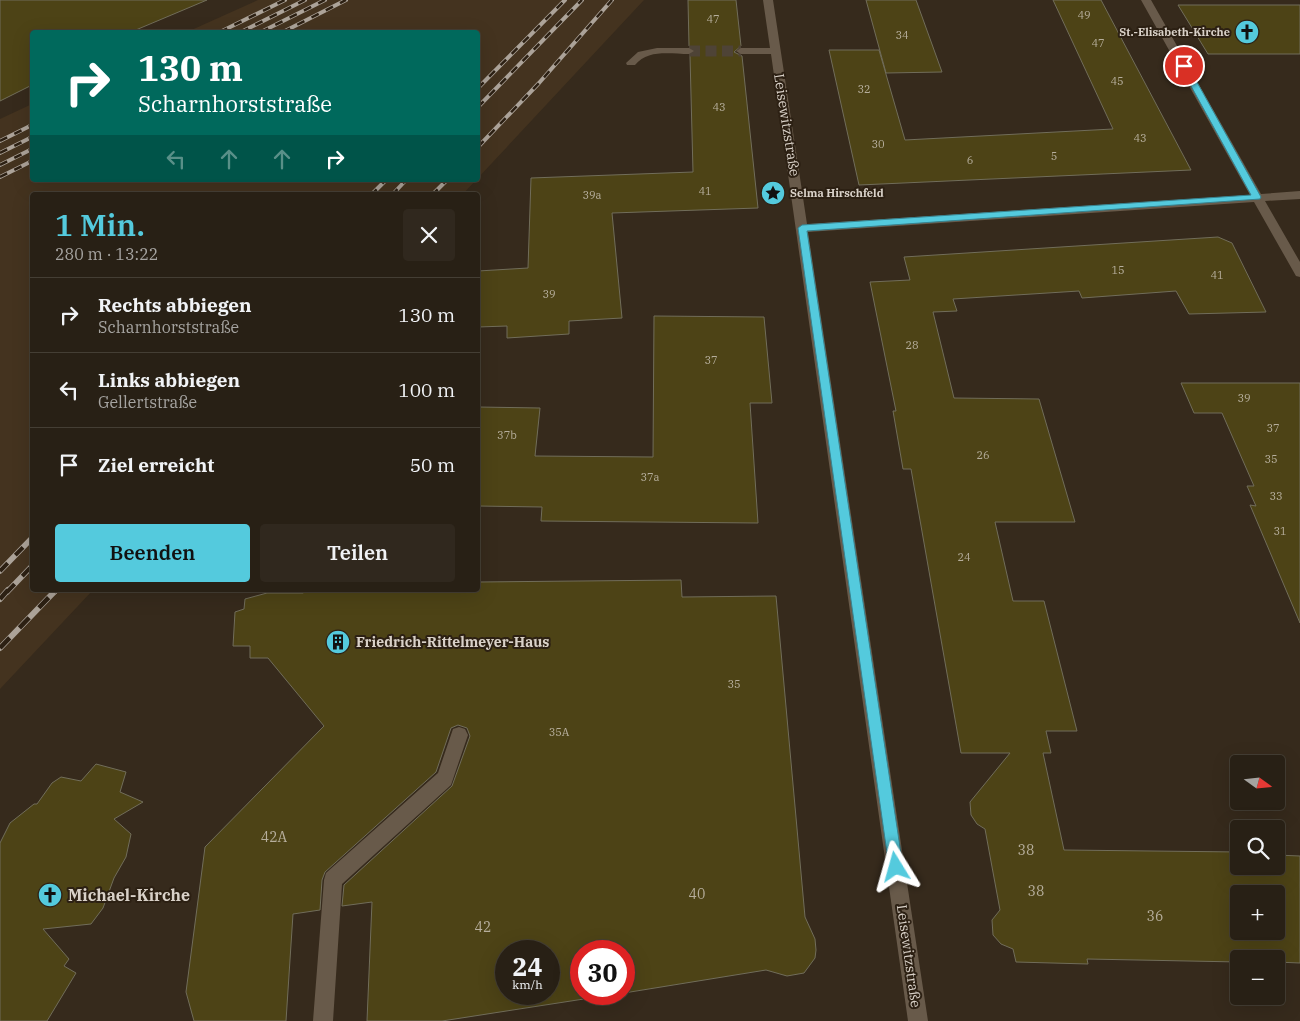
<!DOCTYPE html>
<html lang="de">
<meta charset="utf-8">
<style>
:root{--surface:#282015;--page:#30281e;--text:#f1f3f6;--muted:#a5a3a0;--line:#443e34;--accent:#54cadd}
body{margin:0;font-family:"IBM Plex Serif",serif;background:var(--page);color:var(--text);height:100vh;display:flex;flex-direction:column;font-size:19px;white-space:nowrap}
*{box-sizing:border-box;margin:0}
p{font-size:16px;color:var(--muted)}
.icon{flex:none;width:28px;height:28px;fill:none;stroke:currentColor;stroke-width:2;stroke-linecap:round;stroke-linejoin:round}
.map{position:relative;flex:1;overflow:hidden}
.side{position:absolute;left:30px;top:192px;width:450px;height:400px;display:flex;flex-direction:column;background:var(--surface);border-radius:5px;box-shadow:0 5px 20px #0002,0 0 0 1px var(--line)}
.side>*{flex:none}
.guide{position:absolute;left:30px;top:30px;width:450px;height:152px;border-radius:5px;box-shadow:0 5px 20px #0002,0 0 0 1px var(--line);background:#00695c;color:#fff;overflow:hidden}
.needle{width:32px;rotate:105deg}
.tools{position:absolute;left:1230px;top:755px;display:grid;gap:10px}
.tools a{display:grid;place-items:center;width:55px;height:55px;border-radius:5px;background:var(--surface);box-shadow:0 5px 20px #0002,0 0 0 1px var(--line);font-size:25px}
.speed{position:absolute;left:495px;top:940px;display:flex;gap:10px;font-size:25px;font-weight:700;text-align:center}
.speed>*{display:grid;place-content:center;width:65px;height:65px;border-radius:50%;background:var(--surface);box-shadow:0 5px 20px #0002,0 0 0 1px var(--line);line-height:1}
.speed small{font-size:12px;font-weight:400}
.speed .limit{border:8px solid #d22;background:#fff;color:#111}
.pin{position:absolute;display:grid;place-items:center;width:42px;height:42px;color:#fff;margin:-21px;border:2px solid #fff;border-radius:50%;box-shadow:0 1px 5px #0007}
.me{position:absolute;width:55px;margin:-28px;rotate:352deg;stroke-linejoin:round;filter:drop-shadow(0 0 4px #0008)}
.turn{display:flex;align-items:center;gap:18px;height:105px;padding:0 25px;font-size:22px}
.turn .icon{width:65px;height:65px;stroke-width:2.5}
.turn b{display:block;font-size:35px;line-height:42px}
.lanes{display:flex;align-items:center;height:48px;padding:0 25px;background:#0003;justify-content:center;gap:25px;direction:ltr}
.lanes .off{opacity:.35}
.round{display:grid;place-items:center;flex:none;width:52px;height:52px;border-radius:5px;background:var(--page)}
.summary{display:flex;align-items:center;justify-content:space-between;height:85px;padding:0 25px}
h1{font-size:30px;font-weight:600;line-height:38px;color:var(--accent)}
.cta{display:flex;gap:10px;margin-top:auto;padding:10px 25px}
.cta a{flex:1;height:58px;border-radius:5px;background:var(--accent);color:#111;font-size:20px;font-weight:600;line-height:58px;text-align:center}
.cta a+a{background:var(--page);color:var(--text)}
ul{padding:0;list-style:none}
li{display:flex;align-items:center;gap:15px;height:75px;padding:0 25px;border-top:1px solid var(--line)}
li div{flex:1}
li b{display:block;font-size:19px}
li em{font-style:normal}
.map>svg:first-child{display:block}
</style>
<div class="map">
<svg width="1300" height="1021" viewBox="0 0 1300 1021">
<rect width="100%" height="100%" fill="#362a1c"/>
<!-- built -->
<g fill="#44331f">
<path d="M 258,0 L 644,0 L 478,178 L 478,32 L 187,32 Z"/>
<path d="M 32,104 L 32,180 L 476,180 L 462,195 L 32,195 L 32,590 L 93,590 L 0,689 L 0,119 Z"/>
</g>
<!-- building -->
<g fill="#4d4316" stroke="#716d5a" fill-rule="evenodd">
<path d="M 0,0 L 207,0 L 131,32 L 32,32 L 32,85 L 0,101 Z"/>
<path d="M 688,0 L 736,0 L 741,46 L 734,52 L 742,56 L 758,208 L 612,213 L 622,318 L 569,321 L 569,334 L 507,338 L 507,326 L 478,327 L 478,271 L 528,268 L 531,178 L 693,172 L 690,56 L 696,50 L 689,46 Z"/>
<path d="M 866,0 L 916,0 L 942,72 L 886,73 Z"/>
<path d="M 1053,0 L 1101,0 L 1191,170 L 859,185 L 829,50 L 879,50 L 905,140 L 1113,129 Z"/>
<path d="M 1178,5 L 1300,5 L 1300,54 L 1208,54 Z"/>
<path d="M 1218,237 L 1232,243 L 1266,312 L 1189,314 L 1176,291 L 1082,298 L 1079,291 L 953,299 L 957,311 L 933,312 L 954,398 L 1039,399 L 1075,522 L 995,522 L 1013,601 L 1044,601 L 1077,731 L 1046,731 L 1051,753 L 1043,753 L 1064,850 L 1239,852 L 1239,866 L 1276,866 L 1276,855 L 1300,856 L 1300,963 L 1276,962 L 1276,959 L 1239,959 L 1239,962 L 1087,959 L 1088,964 L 1016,962 L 1013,949 L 1001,944 L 993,935 L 992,920 L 1000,910 L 985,829 L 977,824 L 971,815 L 970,802 L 1010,753 L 961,753 L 911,469 L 903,469 L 893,411 L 896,411 L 870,282 L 910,280 L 904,257 ZM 1239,894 L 1276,894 L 1276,931 L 1239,931 Z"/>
<path d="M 654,316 L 764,317 L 772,403 L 750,403 L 758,523 L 541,521 L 542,507 L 478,506 L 478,407 L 540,408 L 535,456 L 653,457 Z"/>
<path d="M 1181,383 L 1300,383 L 1300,623 L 1250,505 L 1256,506 L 1247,486 L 1254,486 L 1222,413 L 1194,413 Z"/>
<path d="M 681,580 L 682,597 L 776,596 L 805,917 L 815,939 L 816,950 L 815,958 L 804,973 L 787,976 L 766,970 L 624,993 L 624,951 L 581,951 L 581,994 L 616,994 L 442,1021 L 367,1021 L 372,902 L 342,906 L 344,885 L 452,786 L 470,736 L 467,728 L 458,725 L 451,728 L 436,772 L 325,872 L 322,880 L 320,910 L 293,914 L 286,1021 L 194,1021 L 186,992 L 205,847 L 324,726 L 268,658 L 250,658 L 250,646 L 233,646 L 235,612 L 244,609 L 245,599 L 267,593 L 303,593 L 307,590 L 478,590 L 478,582 ZM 506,951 L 549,951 L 549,994 L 506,994 Z"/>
<path d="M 96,764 L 126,772 L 120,792 L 143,802 L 114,819 L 131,834 L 126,857 L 114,878 L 103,908 L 91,924 L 43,929 L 69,959 L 64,966 L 76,973 L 47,1021 L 0,1021 L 0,843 L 10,823 L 34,804 L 37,804 L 52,783 L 61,777 L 81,781 Z"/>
</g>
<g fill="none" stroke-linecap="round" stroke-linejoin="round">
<!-- minor-tunnel -->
<path stroke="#4e4336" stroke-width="11" stroke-dasharray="11 5.5" stroke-linecap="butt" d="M 689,51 L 741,51"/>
<!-- minor -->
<g fill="#685a4a" fill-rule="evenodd">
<path d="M 763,0 L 773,0 L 807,224 L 1250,195 L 1141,0 L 1151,0 L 1261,194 L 1300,191 L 1300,199 L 1265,201 L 1300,262 L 1300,277 L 1296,276 L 1254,202 L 808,232 L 928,1021 L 908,1021 L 771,54 L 741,54 L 736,51 L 741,48 L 770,48 Z"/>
<path d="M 657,48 L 689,48 L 694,51 L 689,54 C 670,54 648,49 635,65 L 627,65 L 626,63 L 638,52 Z"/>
<path d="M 459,727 L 465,729 L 468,735 L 451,785 L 342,884 L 333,1021 L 313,1021 L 324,880 L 326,873 L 438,773 L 453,729 Z"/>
</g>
<!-- rail-far2 casing -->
<g stroke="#aca399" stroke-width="4">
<g id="rail-far2">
<path d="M 220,32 L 285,0"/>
<path d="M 241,32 L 305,0"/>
<path d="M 261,32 L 325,0"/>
<path d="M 283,32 L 346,0"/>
<path d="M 478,88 L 565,0"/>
<path d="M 478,107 L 582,0"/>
<path d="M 0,141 L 32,125"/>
<path d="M 478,147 L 539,83 L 612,0"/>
<path d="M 0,153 L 32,137"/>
<path d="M 0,165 L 32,149"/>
<path d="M 0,177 L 32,161"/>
<path d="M 371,195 L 386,180"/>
<path d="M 392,195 L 406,180"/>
<path d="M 432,195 L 447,180"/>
</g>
</g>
<!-- rail-far1 casing -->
<g stroke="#aca399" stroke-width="5.5">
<g id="rail-far1">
<path d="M 0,571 L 32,538"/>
<path d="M 7,592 L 32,566"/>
<path d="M 54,592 L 56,590"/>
</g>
</g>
<!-- rail casing -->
<g stroke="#aca399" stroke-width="6">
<g id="rail">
<path d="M 0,599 L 8,590"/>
<path d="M 0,648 L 56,590"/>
</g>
</g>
<!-- rail-far2 -->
<use href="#rail-far2" stroke="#2c2013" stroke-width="2.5" stroke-dasharray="8" stroke-linecap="butt"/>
<!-- rail-far1 -->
<use href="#rail-far1" stroke="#2c2013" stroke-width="4" stroke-dasharray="11" stroke-linecap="butt"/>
<!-- rail -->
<use href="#rail" stroke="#2c2013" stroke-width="4.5" stroke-dasharray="14" stroke-linecap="butt"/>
</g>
<!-- route -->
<path fill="#54cadd" stroke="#378390" d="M 1184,64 L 1188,66 L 1261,197 L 1260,199 L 807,231 L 903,867 L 901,872 L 896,874 L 891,872 L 889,867 L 798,228 L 802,225 L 1251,195 L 1180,66 Z"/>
<!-- icons -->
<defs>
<g id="church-disc" transform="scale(1.25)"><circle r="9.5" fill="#54cadd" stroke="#2c2013"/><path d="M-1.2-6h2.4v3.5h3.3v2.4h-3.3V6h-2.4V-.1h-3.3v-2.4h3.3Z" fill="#111"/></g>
<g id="sight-disc" transform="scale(1.25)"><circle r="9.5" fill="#54cadd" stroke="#2c2013"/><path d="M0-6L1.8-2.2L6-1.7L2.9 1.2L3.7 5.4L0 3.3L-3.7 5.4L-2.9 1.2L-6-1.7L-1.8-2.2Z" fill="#111"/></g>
<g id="building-disc" transform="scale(1.25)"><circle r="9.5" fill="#54cadd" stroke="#2c2013"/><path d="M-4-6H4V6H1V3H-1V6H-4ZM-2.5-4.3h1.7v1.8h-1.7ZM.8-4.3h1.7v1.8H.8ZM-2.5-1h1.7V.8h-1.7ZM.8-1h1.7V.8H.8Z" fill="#111"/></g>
</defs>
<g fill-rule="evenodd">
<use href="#church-disc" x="1247" y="32"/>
<use href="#sight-disc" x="773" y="193"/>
<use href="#building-disc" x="338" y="642"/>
<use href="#church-disc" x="50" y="895"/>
</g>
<g text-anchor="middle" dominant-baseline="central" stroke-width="4" stroke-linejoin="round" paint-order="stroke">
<!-- number labels -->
<g font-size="11" fill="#b6ae9c">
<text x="1084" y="15">49</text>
<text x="713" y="19">47</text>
<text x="902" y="35">34</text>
<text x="1098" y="43">47</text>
<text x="1117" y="81">45</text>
<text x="864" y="89">32</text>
<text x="719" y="107">43</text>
<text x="1140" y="138">43</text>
<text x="878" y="144">30</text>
<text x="1054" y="156">5</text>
<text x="970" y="160">6</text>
<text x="705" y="191">41</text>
<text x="592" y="195">39a</text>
<text x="1118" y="270">15</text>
<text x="1217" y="275">41</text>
<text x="549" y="294">39</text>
<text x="912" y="345">28</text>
<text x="711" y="360">37</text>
<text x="1244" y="398">39</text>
<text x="1273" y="428">37</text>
<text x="507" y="435">37b</text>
<text x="983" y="455">26</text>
<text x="1271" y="459">35</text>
<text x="650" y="477">37a</text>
<text x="1276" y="496">33</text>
<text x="1280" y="531">31</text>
<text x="964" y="557">24</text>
<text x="734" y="684">35</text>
<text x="559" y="732">35A</text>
</g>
<!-- far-poi labels -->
<g font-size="11" font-weight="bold" fill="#d9d1c8" stroke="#2c2013" text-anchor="end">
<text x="1230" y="32">St.-Elisabeth-Kirche</text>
<text x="790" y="193" text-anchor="start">Selma Hirschfeld</text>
</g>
<!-- street labels -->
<g font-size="14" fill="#d9d1c8" stroke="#2c2013">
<text transform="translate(787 125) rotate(81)">Leisewitzstraße</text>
<text transform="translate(909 956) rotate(82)">Leisewitzstraße</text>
</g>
<!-- poi labels -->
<g font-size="14" font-weight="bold" fill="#d9d1c8" stroke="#2c2013" text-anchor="start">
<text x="356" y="642">Friedrich-Rittelmeyer-Haus</text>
</g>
<!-- near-number labels -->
<g font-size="14" fill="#b6ae9c">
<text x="274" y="837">42A</text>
<text x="1026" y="850">38</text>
<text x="1036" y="891">38</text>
<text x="697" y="894">40</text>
<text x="1155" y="916">36</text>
<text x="483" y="927">42</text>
</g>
<!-- near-poi labels -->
<g font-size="16" font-weight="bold" fill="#d9d1c8" stroke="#2c2013" text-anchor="start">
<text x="68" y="895">Michael-Kirche</text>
</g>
</g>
</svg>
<div class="tools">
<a><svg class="needle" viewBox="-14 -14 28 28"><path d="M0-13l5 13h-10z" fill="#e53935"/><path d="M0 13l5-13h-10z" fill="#a5a3a0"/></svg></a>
<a><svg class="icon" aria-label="search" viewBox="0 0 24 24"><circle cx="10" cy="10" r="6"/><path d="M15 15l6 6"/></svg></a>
<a>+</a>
<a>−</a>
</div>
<div class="speed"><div>24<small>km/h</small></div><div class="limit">30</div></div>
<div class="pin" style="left:1184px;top:66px;background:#d93025"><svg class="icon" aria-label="arrive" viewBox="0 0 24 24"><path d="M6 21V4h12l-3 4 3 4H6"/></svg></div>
<svg class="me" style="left:896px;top:867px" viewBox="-20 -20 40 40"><path d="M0-17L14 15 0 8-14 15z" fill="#54cadd" stroke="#fff" stroke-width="4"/></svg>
<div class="guide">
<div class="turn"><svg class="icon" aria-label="right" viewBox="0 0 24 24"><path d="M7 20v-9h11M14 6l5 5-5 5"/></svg><div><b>130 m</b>Scharnhorststraße</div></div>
<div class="lanes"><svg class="icon off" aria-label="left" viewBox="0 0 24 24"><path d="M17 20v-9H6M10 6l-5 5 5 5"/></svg><svg class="icon off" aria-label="ahead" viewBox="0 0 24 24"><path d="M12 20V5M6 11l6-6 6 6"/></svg><svg class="icon off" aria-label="ahead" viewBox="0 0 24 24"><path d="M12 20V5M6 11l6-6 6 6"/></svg><svg class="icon" aria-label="right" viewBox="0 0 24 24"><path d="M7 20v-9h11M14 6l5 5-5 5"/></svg></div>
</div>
<section class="side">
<div class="summary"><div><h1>1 Min.</h1><p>280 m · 13:22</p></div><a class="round"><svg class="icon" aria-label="close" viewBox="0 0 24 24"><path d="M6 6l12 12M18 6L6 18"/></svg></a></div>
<ul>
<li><svg class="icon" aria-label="right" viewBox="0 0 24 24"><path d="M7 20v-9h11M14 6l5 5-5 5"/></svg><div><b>Rechts abbiegen</b><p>Scharnhorststraße</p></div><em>130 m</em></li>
<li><svg class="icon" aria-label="left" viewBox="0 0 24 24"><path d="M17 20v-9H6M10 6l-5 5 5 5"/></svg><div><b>Links abbiegen</b><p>Gellertstraße</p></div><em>100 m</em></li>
<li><svg class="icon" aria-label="arrive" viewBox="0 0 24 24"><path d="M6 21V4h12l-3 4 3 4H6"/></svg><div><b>Ziel erreicht</b></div><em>50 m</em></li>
</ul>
<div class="cta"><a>Beenden</a><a>Teilen</a></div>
</section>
</div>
